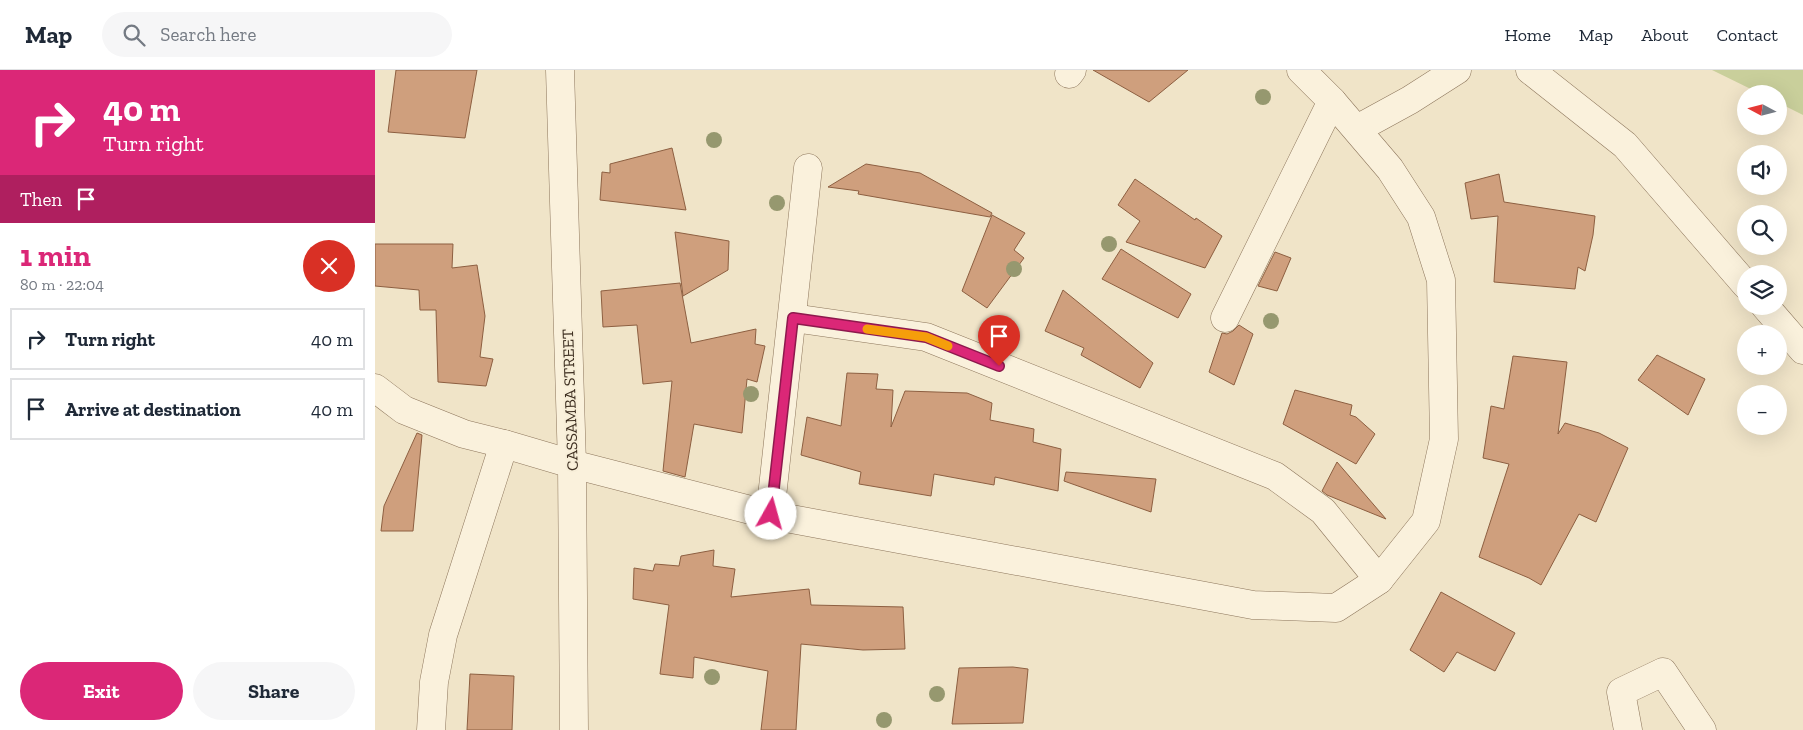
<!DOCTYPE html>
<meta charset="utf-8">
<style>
:root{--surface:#fff;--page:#f6f6f7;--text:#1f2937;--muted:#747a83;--line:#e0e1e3;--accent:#db2777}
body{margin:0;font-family:"Zilla Slab",serif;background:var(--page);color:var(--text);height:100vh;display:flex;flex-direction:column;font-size:19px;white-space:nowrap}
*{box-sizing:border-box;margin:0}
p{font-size:16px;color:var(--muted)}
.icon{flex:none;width:28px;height:28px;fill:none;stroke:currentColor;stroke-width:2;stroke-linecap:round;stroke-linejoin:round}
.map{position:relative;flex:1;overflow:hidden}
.details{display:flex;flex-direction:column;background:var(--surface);width:375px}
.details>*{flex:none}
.top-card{background:#db2777;color:#fff;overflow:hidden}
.needle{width:32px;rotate:277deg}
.tools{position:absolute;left:1362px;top:15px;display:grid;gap:10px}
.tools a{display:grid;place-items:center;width:50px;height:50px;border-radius:50%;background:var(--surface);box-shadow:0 5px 20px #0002;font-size:25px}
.pin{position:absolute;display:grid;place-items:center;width:42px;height:42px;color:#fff;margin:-51px -21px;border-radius:50% 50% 50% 0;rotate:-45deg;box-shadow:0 0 5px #0007}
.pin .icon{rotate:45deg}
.me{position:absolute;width:55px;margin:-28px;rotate:7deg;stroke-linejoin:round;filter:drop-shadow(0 0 4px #0008)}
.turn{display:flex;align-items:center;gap:18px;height:105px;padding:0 20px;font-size:22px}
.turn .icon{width:65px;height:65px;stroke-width:2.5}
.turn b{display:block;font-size:35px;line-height:42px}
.then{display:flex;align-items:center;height:48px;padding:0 20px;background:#0003;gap:10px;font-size:19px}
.round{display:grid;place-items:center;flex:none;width:52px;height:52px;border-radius:26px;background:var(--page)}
.overview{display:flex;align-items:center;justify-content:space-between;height:85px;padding:0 20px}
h1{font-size:30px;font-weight:800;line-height:38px;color:var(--accent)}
.cta{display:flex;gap:10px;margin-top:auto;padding:10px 20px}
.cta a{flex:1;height:58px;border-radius:30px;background:var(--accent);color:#fff;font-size:20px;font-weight:800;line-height:58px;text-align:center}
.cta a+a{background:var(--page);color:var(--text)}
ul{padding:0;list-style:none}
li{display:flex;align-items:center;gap:15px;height:62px;margin:0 10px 8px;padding:0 10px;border:2px solid var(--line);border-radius:0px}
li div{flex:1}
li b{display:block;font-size:19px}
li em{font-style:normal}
header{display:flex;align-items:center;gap:30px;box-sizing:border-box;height:70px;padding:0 25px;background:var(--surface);border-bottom:1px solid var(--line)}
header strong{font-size:24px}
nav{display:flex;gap:28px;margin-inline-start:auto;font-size:18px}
.search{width:350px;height:45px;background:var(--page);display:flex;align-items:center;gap:12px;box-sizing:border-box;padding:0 18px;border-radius:28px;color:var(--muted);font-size:19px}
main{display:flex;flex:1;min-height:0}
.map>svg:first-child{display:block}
</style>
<header>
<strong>Map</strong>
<div class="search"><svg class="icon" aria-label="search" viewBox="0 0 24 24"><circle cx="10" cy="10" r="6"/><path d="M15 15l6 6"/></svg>Search here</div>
<nav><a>Home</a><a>Map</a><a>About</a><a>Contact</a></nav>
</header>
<main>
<section class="details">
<div class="top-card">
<div class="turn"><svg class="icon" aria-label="right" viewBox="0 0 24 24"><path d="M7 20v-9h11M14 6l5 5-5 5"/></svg><div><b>40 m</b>Turn right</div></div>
<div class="then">Then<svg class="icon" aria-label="arrive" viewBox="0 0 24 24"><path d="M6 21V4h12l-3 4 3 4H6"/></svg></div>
</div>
<div class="overview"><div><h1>1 min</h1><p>80 m · 22:04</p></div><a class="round" style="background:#d93025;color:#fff"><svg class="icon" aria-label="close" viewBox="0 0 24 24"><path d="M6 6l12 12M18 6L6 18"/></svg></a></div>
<ul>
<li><svg class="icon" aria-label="right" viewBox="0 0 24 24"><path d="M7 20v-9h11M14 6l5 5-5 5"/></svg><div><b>Turn right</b></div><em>40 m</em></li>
<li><svg class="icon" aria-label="arrive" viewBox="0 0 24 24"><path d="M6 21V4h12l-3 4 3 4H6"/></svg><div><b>Arrive at destination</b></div><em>40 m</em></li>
</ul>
<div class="cta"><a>Exit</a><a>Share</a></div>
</section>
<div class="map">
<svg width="1428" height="660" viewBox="0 0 1428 660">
<rect width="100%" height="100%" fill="#f0e4c8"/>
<!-- green -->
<path fill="#c9cf9b" d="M 1337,0 L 1428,0 L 1428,45 L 1404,33 L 1404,24 L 1386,24 Z"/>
<!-- building -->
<g fill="#cf9f7d" stroke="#8d5f41">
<path d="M 21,0 L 102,0 L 90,68 L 13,62 Z"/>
<path d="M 718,0 L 813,0 L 774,32 Z"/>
<path d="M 297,78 L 311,140 L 225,130 L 227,102 L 235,103 L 235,94 Z"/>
<path d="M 491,94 L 545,103 L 617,143 L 615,147 L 483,124 L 484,121 L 453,117 Z"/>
<path d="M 1124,104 L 1129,132 L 1220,146 L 1218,165 L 1210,201 L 1203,197 L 1200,219 L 1119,212 L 1123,146 L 1096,149 L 1090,113 Z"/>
<path d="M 760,109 L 820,150 L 821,148 L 847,166 L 830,198 L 751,172 L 765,151 L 743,135 Z"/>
<path d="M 617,145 L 650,163 L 639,180 L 649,188 L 612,238 L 587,221 Z"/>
<path d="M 300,162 L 354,171 L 353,200 L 308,226 Z"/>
<path d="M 0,174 L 78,174 L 77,198 L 102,195 L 110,246 L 105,287 L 118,289 L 111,316 L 63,312 L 61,240 L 45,240 L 44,220 L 0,216 Z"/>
<path d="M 746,179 L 816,224 L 803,248 L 727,209 Z"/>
<path d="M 900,182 L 916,188 L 902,221 L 883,216 Z"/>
<path d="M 305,213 L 316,273 L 381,259 L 380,274 L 390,276 L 382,312 L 372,309 L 367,363 L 319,354 L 310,407 L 288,401 L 297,311 L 268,314 L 262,255 L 228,257 L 226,221 Z"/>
<path d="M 688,220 L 778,293 L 765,318 L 706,285 L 709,278 L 670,261 Z"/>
<path d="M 864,255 L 878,264 L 859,315 L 834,302 L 847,263 L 852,264 L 858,261 Z"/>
<path d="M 1282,285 L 1330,309 L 1313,345 L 1263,310 Z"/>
<path d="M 1138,286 L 1192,292 L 1183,364 L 1190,353 L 1224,363 L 1253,378 L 1221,452 L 1204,444 L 1166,515 L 1154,508 L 1104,487 L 1134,394 L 1108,388 L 1116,336 L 1129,339 Z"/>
<path d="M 472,303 L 503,304 L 501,319 L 518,320 L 516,357 L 530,321 L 592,323 L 617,333 L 615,350 L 659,359 L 658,372 L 686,379 L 683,421 L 620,407 L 619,415 L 559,404 L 556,426 L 484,414 L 486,402 L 426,385 L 432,347 L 466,356 Z"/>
<path d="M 920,320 L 977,335 L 975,345 L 981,347 L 1000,364 L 981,394 L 908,354 Z"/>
<path d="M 42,363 L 47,365 L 38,461 L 6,461 L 9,436 Z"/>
<path d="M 962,392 L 1011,449 L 952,425 L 947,421 Z"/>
<path d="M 691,402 L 781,409 L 776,442 L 689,411 Z"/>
<path d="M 339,480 L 338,496 L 360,499 L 356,527 L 434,519 L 436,535 L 528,537 L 530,579 L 488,580 L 426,574 L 421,660 L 386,660 L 393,601 L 319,587 L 318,608 L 285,604 L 294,535 L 258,529 L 259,498 L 278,501 L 280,494 L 304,496 L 306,486 Z"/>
<path d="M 1066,522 L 1140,563 L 1120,601 L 1082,582 L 1069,602 L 1035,580 Z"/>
<path d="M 638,597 L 653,599 L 648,653 L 577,654 L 584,598 Z"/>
<path d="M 95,604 L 139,606 L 137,660 L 92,660 Z"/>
</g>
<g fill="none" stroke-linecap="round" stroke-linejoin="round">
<!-- minor casing -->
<g stroke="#8d765c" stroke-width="29">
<g id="minor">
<path d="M 185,0 L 197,394 L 199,660"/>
<path d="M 1155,0 L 1250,75 L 1371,215"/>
<path d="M 694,4 L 697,0"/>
<path d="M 982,59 L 1035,30 L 1082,0"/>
<path d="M 1390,236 L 1428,280"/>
<path d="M 418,248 L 551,267 L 900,406 L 948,441 L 1004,510"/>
<path d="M 850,248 L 957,31"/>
<path d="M 0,318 L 29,340 L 89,364 L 129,374 L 197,394 L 395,445 L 878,535 L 961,538 L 1004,510 L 1051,451 L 1069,369 L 1066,210 L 1046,147 L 1015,99 L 957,31 L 926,0"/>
<path d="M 395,445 L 433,98"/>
<path d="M 56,660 L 59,612 L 68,565 L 129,374"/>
<path d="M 1253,660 L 1246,622 L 1288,602 L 1327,660"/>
</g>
</g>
<!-- minor -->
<use href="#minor" stroke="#faf1dc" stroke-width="28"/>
</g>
<!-- trees -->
<g fill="#96986f">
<circle cx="888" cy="27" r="8"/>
<circle cx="339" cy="70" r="8"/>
<circle cx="402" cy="133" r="8"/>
<circle cx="734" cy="174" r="8"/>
<circle cx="639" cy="199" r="8"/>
<circle cx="896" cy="251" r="8"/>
<circle cx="376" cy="324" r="8"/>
<circle cx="337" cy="607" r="8"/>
<circle cx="562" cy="624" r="8"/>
<circle cx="509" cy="650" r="8"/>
</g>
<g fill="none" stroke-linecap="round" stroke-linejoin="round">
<!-- route casing -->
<g stroke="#8e194d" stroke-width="12">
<path id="route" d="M 396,444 L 418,248 L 551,267 L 624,296"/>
</g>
<!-- route -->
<use href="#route" stroke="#db2777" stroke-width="9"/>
<!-- slow -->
<path stroke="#f59e0b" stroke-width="9" d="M 492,259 L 551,267 L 573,276"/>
</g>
<g text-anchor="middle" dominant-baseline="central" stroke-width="4" stroke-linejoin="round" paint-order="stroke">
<!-- street labels -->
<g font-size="16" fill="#3d2e20" stroke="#f7eed8">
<text transform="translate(195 330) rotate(-92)">CASSAMBA STREET</text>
</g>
</g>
</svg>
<div class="tools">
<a><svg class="needle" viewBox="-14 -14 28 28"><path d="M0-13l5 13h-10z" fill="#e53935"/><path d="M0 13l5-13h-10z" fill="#747a83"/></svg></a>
<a><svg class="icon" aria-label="sound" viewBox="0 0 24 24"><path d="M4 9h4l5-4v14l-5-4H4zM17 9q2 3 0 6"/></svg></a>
<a><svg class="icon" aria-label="search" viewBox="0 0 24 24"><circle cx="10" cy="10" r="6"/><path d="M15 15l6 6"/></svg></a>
<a><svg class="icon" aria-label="layers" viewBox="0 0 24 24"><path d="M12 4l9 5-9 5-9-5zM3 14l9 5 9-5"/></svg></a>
<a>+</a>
<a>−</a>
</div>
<div class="pin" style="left:624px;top:296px;background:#d93025"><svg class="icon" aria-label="arrive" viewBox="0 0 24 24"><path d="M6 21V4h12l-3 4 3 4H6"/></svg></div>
<svg class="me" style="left:396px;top:444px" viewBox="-20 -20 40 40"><circle r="19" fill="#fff"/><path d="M0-13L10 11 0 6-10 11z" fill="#db2777"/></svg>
</div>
</main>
